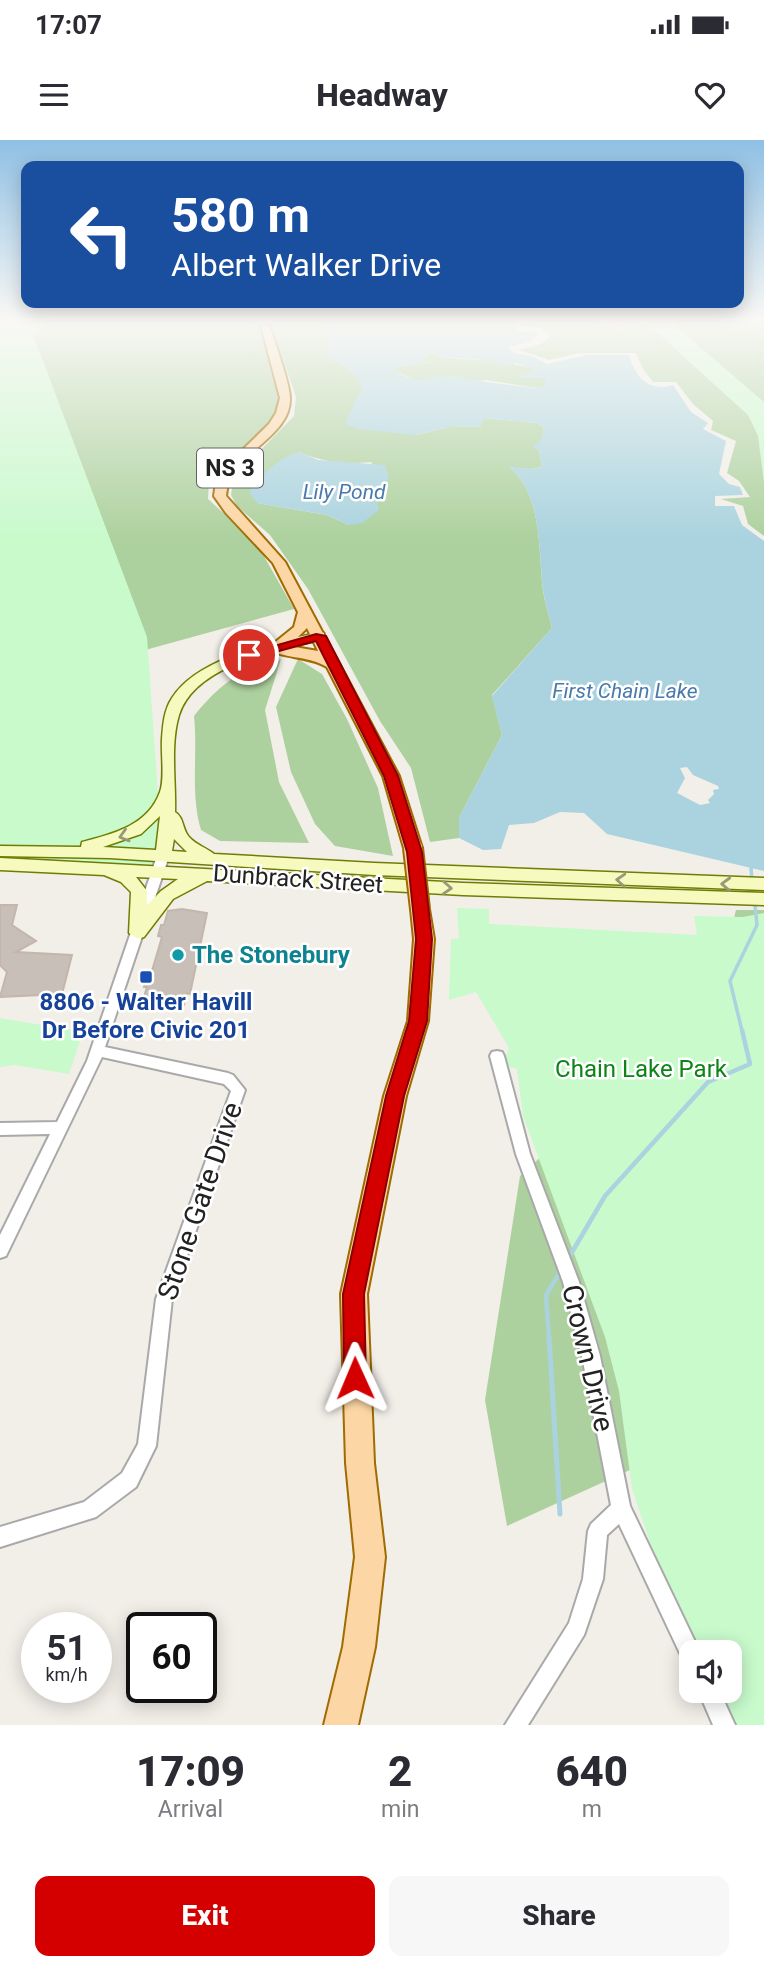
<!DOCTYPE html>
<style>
:root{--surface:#fff;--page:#f7f7f7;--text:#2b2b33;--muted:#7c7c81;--accent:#d40000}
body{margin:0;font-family:Roboto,sans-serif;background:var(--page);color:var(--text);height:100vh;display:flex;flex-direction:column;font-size:26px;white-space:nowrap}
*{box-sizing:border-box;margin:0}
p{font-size:23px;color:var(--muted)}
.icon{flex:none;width:38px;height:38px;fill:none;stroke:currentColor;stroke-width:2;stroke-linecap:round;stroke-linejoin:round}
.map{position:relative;height:1585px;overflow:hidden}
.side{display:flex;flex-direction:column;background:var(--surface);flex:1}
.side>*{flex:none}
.guide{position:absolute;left:21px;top:21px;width:723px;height:147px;border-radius:14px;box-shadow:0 4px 18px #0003;background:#1a4fa0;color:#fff;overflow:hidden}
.tools{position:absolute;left:679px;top:1500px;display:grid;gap:14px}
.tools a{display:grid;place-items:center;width:63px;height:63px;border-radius:14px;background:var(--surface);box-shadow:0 4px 18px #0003;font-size:35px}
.speed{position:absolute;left:21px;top:1472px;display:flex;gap:14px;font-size:35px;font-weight:700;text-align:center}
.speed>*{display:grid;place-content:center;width:91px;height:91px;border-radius:50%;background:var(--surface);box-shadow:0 4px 18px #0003;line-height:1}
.speed small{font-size:18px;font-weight:400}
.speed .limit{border:4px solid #111;border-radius:10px;background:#fff;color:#111}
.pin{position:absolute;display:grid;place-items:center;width:60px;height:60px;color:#fff;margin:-30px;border:4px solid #fff;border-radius:50%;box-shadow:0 2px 7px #0007}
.me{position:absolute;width:77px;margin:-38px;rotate:359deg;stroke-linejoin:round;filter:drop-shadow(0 0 5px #0008)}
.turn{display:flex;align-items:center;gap:24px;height:147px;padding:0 35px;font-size:32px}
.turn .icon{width:91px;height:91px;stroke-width:2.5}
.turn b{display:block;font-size:49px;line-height:60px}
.eta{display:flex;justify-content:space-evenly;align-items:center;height:119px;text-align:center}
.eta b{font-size:42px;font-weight:800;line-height:49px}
.button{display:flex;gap:14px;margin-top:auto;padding:14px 35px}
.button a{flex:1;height:80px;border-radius:14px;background:var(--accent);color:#fff;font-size:28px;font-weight:800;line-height:80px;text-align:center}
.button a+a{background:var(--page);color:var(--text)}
.status{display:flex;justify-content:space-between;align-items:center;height:49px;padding:0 35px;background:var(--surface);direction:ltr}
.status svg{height:19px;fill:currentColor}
header{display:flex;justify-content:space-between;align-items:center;height:91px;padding:0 35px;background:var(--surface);font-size:32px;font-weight:800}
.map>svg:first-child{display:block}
</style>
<div class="status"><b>17:07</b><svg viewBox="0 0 49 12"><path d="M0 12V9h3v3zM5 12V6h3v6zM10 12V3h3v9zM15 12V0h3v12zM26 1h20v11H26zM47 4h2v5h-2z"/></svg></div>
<header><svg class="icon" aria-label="menu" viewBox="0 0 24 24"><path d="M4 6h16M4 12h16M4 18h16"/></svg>Headway<svg class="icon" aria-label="heart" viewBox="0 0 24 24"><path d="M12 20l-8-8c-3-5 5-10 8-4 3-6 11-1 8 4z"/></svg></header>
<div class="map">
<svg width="764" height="1585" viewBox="0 0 764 1585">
<rect width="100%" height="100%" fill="#f2efe9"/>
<!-- forest -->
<g fill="#add19e" fill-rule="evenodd">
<path d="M 0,178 L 257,178 L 280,266 L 270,285 L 209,340 L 208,359 L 257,404 L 294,469 L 0,550 Z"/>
<path d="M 269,178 L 315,178 L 327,187 L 327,216 C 344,226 360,233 363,253 L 416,295 L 452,286 L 480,287 L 483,278 L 537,283 L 544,287 L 539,311 L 542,327 L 530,329 L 510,327 C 543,357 538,409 543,451 C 545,463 549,476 552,488 L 492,555 L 502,595 L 459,678 L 459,698 L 430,702 L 411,628 L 380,581 L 308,449 L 270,395 L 237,366 L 231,355 L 233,341 L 241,330 L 294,276 L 296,257 ZM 299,312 C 323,322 345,325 371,322 L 385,345 L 374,352 L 349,385 L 327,375 L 257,363 Z"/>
<path d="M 521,178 L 594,178 C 609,190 623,190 641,185 L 643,179 L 638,178 L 648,178 L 744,262 L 764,305 L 764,396 L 748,384 L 743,366 L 721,359 L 750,357 L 739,341 L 727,333 L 736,301 L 711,290 L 713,281 L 693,264 L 676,242 L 653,242 L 643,229 L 636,213 L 579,213 L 549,220 L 519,210 L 541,204 L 552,195 L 539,188 L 520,187 Z"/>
<path d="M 665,178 L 764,178 L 764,266 Z"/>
<path d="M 436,212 L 437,216 C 471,221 505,219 536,230 L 520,237 L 545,238 L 547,246 L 538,248 L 486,240 L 475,242 L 452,236 L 418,242 L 391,229 L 422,222 L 431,224 L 423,220 L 426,214 Z"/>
<path d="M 281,519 L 265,570 L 279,642 L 309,703 L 220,701 L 201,690 C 190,653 198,615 194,576 C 222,542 238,531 281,519 Z"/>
<path d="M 298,519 L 322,534 L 347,579 L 378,648 L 393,716 L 335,706 L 315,684 L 291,632 L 276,567 Z"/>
<path d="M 736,770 L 764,770 L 764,1585 L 730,1550 L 730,1512 L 641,1325 L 507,1386 L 485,1260 L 520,1036 L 546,1012 L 707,798 L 731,789 Z"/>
</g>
<!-- park -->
<g fill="#c8facc">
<path d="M 0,178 L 47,178 L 34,197 L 147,497 L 163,726 L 0,723 Z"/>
<path d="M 641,178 L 666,178 L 764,262 L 764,342 L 758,296 L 748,275 Z"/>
<path d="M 457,768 L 489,769 L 489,784 L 697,795 L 694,776 L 743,777 L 764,773 L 764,1585 L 721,1585 L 702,1551 L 730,1550 L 730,1512 L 691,1512 L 691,1523 L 632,1349 L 619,1251 L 605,1197 L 523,976 L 517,929 L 502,925 L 509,908 L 476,852 L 449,860 L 451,799 L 459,799 Z"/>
<path d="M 0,878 L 83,892 L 69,934 L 15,925 L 0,927 Z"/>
</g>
<!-- water -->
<g fill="#aad3df" fill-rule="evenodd">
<path d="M 315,178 L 511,178 L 518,192 L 533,190 L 538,193 L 530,202 L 508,207 L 514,213 L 531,216 L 547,224 L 587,215 L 629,215 C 635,236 648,253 673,245 L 691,272 L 708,283 L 703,289 L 726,301 L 719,334 L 729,344 L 740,347 L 743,355 L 715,356 L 715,366 L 734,366 L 742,385 L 764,401 L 764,731 L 607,694 L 584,673 L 560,672 L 534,683 L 509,685 L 501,709 L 483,710 L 459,698 L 459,678 L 502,595 L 492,556 L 552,488 C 549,476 545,463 543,450 C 538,408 543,356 509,326 L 530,329 L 542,327 L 539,311 L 533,307 L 541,300 L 544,287 L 537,283 L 484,278 L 480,287 L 452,286 L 416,295 L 358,289 L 345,284 L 359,253 L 362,252 C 360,233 343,225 327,216 L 327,187 ZM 435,212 L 437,216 L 491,221 L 508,226 L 516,223 L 535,230 L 517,238 L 545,238 L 546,246 L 538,248 C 510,245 482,242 455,237 C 426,232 425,251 392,229 L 422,222 L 433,224 L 423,219 L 426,214 ZM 687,627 L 693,635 L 718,646 L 719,649 L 713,650 L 714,654 L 708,660 L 710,663 L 700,665 L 677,653 L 685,638 L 680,628 Z"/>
<path d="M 299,312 L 318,320 L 385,325 L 389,338 L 374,352 L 379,370 L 362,383 L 349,385 L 327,375 L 257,363 L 249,352 C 263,335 276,318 299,312 Z"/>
</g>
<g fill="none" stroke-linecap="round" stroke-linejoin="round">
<!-- stream-far2 -->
<g stroke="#aad3df" stroke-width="3.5">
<path d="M 751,728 L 752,740"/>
<path d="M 742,891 L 730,841 L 757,785 L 753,747"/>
</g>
<!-- stream-far1 -->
<g stroke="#aad3df" stroke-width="4.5">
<path d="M 568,1119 L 605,1056 L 708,942 L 750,924 L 742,890"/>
<path d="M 549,1199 L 546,1155 L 562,1129"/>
</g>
<!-- stream -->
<path stroke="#aad3df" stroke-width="5" d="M 549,1197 L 560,1374"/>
</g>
<!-- building -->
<g fill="#c7bfb8" stroke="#c4b6ab" stroke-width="2">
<path d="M 0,765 L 17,765 L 12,785 L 36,801 L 16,812 L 72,815 L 62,854 L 0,857 L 7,832 L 0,825 Z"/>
<path d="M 182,769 L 207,773 L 190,854 L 187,853 L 184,865 L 156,867 L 157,864 L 142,863 L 147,847 L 144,847 L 148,834 L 151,834 L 162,797 L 158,796 L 161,785 L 164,785 L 168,771 Z"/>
</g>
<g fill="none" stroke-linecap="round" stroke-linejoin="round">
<!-- street casing -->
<g stroke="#a9a9a9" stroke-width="4">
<g id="street">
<path d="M 163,712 L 169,716 L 105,907 L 228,933 L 233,935 L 245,950 L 172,1159 L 156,1306 L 136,1347 L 96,1377 L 0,1407 L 0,1387 L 84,1362 L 122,1333 L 138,1304 L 156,1159 L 231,951 L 224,944 L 102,917 L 6,1116 L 0,1118 L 0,1095 L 50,994 L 0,995 L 0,983 L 57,982 L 87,921 L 157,716 Z"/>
<path d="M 497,911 L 502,912 L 504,916 L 530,1014 L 579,1142 L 600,1216 L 630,1366 L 700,1512 L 691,1512 L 691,1525 L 684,1522 L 619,1384 L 607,1395 L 603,1439 L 584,1495 L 528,1585 L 505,1585 L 569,1483 L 583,1439 L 588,1391 L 591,1384 L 611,1365 L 582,1216 L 563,1142 L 516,1014 L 490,916 L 492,912 Z"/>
<path d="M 698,1550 L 719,1550 L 735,1585 L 713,1585 Z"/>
</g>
</g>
<!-- secondary casing -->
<g stroke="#707d05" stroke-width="3">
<g id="secondary">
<path d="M 320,492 L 324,493 L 324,499 C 279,510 195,524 179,575 C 170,605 176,641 175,672 C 184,677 182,689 189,697 C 196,705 207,708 214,714 L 374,723 L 764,738 L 764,750 L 374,735 L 110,718 L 0,716 L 0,706 L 81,707 L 82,702 C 112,694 148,686 160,652 C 165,638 161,615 162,599 C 163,585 164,570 172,558 C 199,516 275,503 320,492 ZM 160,676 L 156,710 L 103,707 L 141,694 ZM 174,699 L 187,712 L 172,711 Z"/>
<path d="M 0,718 L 463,743 L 764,753 L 764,765 L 463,755 L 207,741 L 173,759 L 144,797 L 138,799 L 129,793 L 131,752 L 121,742 L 104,735 L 0,730 ZM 136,737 L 178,739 L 161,751 L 147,765 L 147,751 Z"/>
</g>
</g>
<!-- primary casing -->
<g stroke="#a06b00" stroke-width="4">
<g id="primary">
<path d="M 259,178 L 267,178 C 273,199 289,238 290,258 C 291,299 229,312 226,356 L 285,422 L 399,636 L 422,708 L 419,712 L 407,712 L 404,708 L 383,636 L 327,527 C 308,515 280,519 268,508 L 294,487 L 298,472 L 273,423 L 226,373 L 214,356 L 216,342 L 224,328 L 269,284 L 276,273 L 280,258 ZM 307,488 L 318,511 L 289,506 Z"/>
<path d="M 420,762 L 429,769 L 434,799 L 428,881 L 406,956 L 367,1154 L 374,1323 L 385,1417 L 375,1507 L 358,1585 L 324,1585 L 343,1507 L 355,1417 L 346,1323 L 341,1154 L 384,956 L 408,881 L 414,799 L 411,769 Z"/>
</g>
</g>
<!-- street -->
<use href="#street" fill="#fff" fill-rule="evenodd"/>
<!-- secondary -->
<use href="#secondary" fill="#f7fabf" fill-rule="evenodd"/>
<!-- primary -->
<use href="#primary" fill="#fcd6a4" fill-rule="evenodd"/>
<!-- primary-bridge casing -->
<g stroke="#a06b00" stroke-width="22" stroke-linecap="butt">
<path id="primary-bridge" d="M 413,708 L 420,769"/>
</g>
<!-- primary-bridge -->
<use href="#primary-bridge" stroke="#fcd6a4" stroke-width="18"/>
</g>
<!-- one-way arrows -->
<defs><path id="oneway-chevron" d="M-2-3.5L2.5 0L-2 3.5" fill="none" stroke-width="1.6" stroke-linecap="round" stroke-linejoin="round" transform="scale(1.75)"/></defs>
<g stroke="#979978">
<use href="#oneway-chevron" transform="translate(124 696) rotate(163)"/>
<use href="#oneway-chevron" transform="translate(621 740) rotate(-177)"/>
<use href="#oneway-chevron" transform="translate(726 744) rotate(-178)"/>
<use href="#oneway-chevron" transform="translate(447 748) rotate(3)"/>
</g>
<!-- sky -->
<linearGradient id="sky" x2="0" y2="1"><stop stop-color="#8fc0e4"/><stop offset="0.45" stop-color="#f9f8f5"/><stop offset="1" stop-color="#f9f8f5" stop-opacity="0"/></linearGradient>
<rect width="764" height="399" fill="url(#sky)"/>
<!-- route -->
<path fill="#d40000" stroke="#8a0000" stroke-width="2" d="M 316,494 L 326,496 L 398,636 L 422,712 L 432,799 L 427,881 L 404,956 L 364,1154 L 366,1238 L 363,1246 L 355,1250 L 347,1246 L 344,1238 L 343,1154 L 386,956 L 409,881 L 416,799 L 407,712 L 384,636 L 316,501 L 249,519 L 243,515 Z"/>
<!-- markers -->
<circle fill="#0f9aa8" stroke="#fff" stroke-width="2.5" cx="178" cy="815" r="7"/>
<rect fill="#1a4fb4" stroke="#fff" stroke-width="2.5" x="139" y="830" width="14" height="14" rx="3.5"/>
<g text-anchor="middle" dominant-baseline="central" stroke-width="5" stroke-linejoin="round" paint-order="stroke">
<!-- far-water labels -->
<g font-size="21" font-style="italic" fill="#4a7aab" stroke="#fff">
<text x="344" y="352">Lily Pond</text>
<text x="625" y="551">First Chain Lake</text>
</g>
<!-- shield labels -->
<rect fill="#fff" stroke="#646464" stroke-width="2" x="197" y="308.5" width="66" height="39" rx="5"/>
<g font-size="23" font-weight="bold" fill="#222">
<text x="230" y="328">NS 3</text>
</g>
<!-- street labels -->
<g font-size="24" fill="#222" stroke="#fff">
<text transform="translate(298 739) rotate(4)">Dunbrack Street</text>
</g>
<!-- culture labels -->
<g font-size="24" font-weight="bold" fill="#0d838f" stroke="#fff" text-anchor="start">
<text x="192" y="815">The Stonebury</text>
</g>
<!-- transit labels -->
<g font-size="24" font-weight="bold" fill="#164399" stroke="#fff">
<text x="146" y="862">8806 - Walter Havill<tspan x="146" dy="28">Dr Before Civic 201</tspan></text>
</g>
<!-- park labels -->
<g font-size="24" fill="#0c8416" stroke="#fff">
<text x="641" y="929">Chain Lake Park</text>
</g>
<!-- near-street labels -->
<g font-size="28" fill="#222" stroke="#fff">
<text transform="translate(200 1061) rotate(-71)">Stone Gate Drive</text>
<text transform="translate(588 1218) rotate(77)">Crown Drive</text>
</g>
</g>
</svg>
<div class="tools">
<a><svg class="icon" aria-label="sound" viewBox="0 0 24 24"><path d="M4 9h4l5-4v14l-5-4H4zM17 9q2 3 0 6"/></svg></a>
</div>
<div class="speed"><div>51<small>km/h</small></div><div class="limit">60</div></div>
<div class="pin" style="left:249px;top:515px;background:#d93025"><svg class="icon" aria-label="arrive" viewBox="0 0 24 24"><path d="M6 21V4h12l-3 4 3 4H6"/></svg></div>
<svg class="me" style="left:355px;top:1238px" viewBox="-20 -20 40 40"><path d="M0-17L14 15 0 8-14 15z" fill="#d40000" stroke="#fff" stroke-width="4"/></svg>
<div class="guide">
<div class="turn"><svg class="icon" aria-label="left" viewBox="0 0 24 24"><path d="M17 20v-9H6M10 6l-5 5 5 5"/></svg><div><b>580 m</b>Albert Walker Drive</div></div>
</div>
</div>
<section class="side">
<div class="eta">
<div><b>17:09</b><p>Arrival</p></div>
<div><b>2</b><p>min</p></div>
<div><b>640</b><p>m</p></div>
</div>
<div class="button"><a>Exit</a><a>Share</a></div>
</section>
